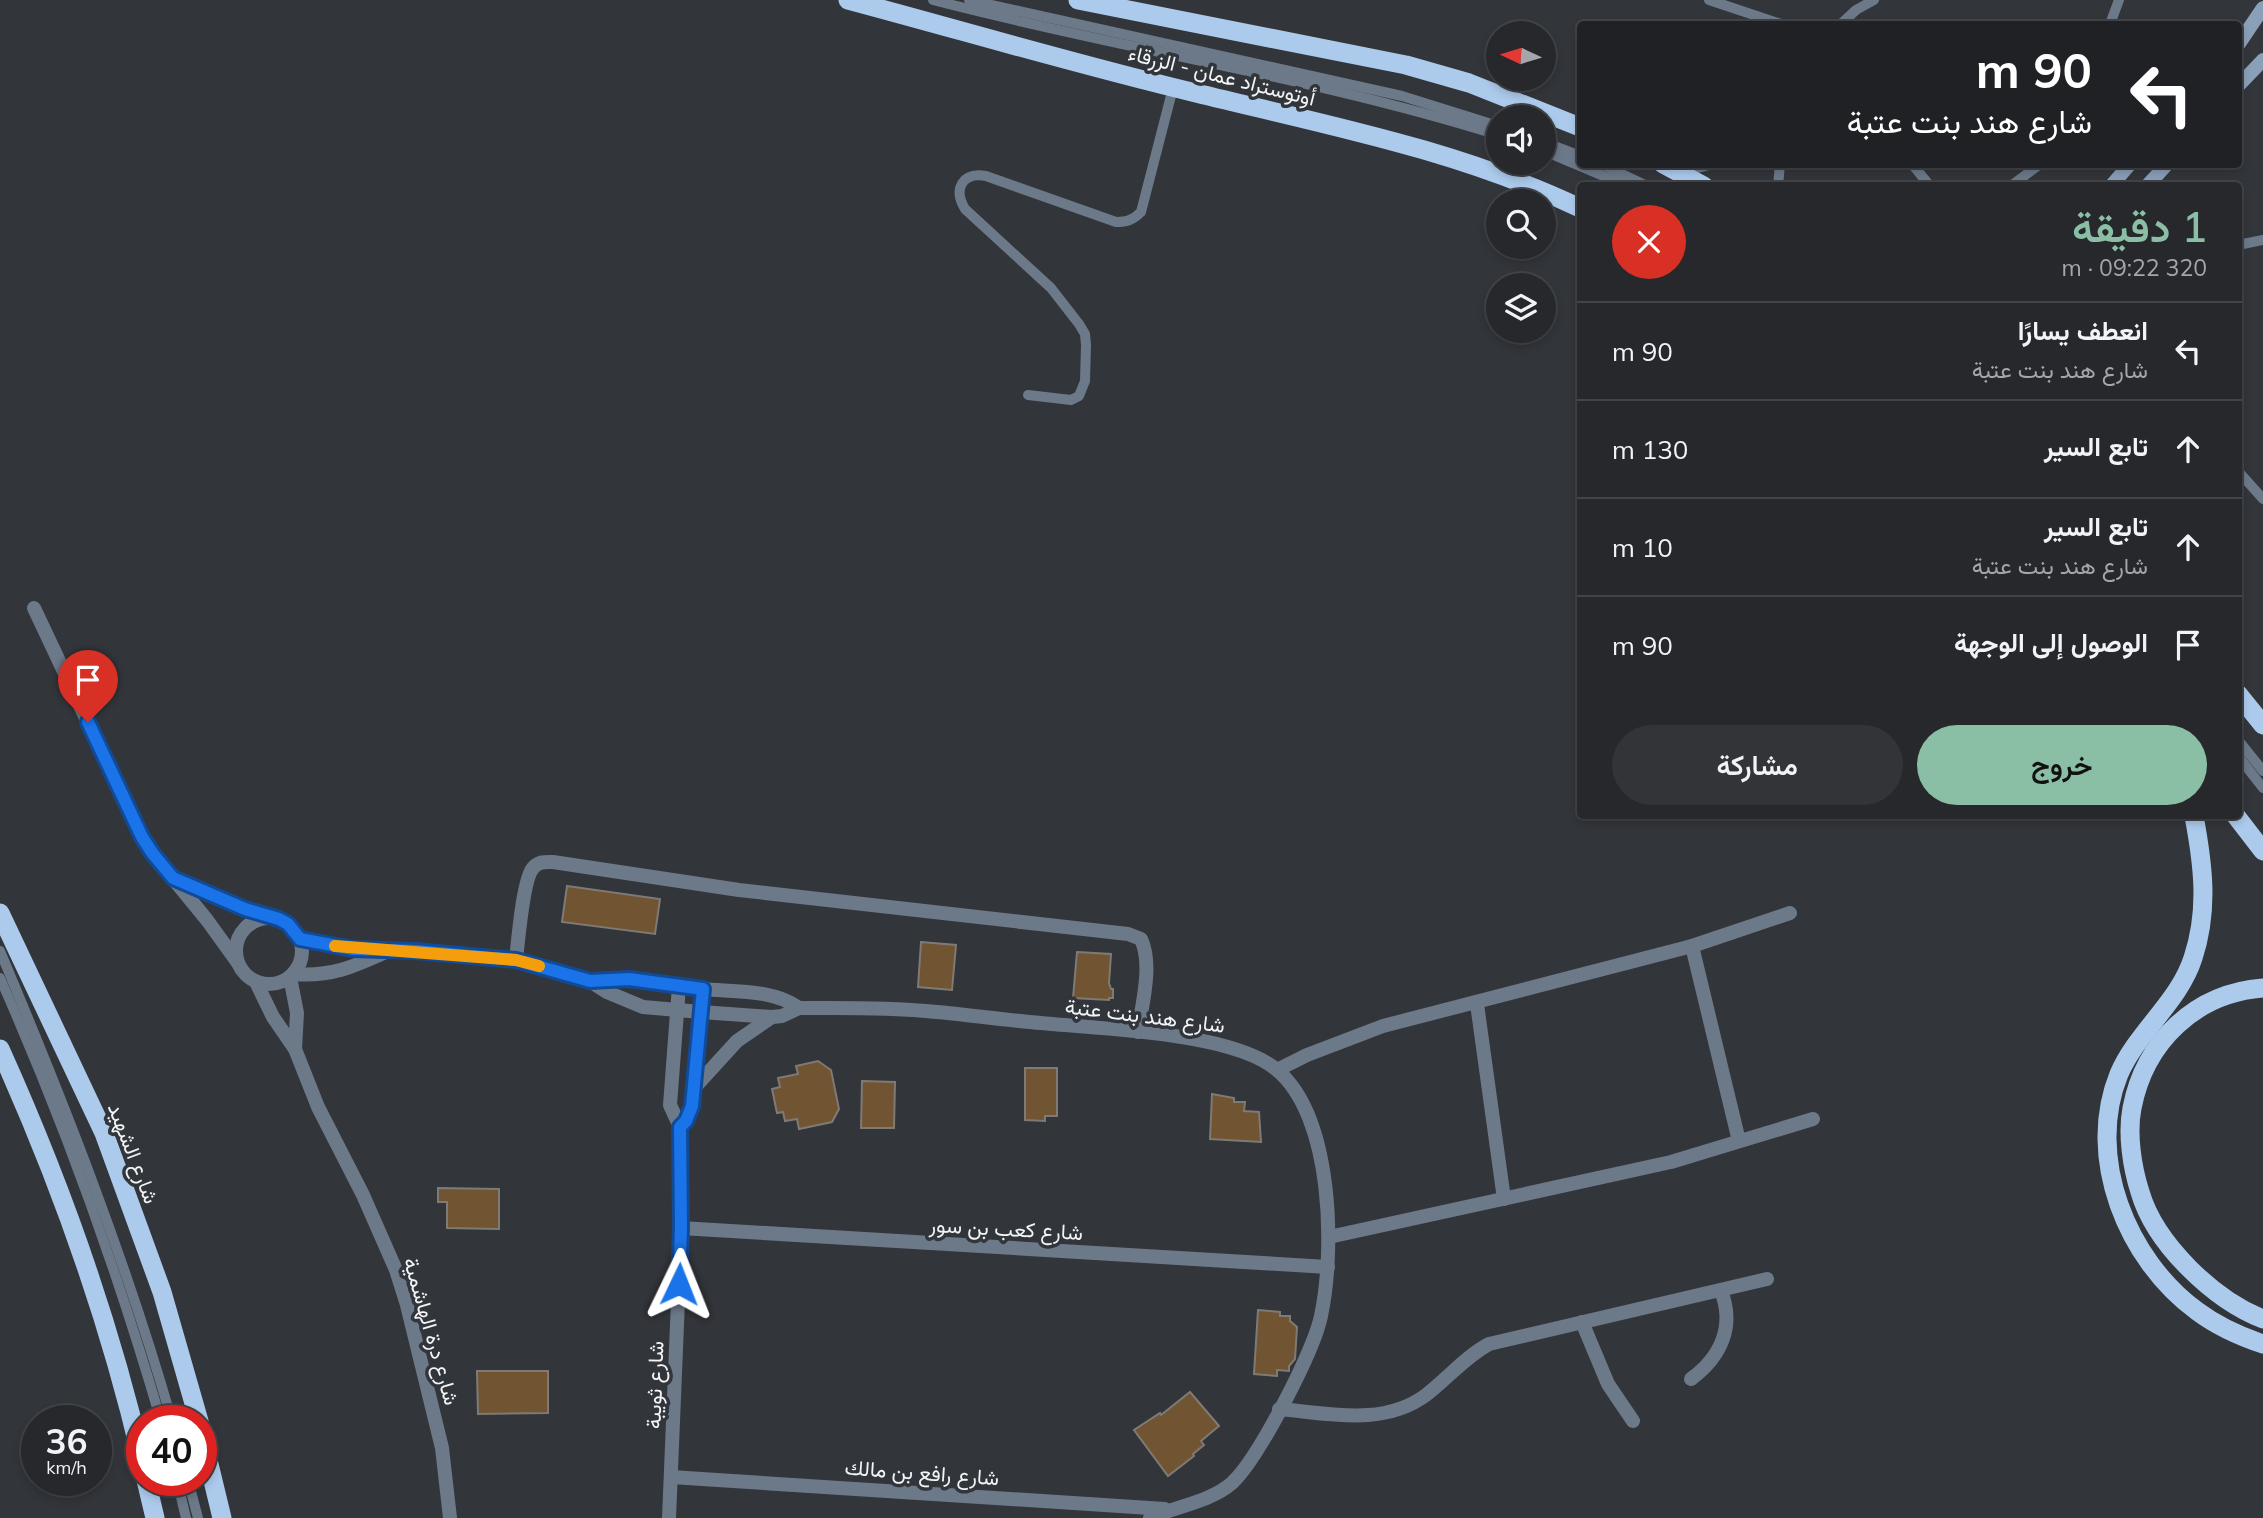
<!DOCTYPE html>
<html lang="ar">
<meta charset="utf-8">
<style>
:root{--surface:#26282c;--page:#323438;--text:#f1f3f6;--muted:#a4a6a9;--line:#424448;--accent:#8abfa5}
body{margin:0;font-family:Mulish,Vazirmatn,sans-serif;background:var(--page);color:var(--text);direction:rtl;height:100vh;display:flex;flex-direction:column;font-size:26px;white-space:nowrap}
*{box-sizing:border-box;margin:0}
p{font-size:23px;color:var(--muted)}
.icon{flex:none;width:38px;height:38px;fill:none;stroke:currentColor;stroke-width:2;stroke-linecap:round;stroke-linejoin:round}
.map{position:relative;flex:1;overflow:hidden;direction:ltr}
.panel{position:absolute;left:1577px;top:182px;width:665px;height:637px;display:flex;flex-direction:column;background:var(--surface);border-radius:7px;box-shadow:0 4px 10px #0003,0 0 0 2px var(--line);direction:rtl}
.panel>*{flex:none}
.banner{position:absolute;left:1577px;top:21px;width:665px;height:147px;border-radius:7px;box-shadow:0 4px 10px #0003,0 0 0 2px var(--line);direction:rtl;background:#202124;color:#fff;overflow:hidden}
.needle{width:46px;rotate:274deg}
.fabs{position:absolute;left:1486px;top:21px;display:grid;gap:14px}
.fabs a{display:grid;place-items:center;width:70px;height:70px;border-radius:50%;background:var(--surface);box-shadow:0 4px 10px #0003,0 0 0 2px var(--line);font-size:35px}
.speed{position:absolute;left:21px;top:1405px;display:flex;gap:14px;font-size:35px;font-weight:700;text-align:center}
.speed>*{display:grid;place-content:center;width:91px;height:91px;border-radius:50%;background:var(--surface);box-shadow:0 4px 10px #0003,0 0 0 2px var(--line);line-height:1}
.speed small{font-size:18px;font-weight:400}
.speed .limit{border:10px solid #d22;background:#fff;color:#111}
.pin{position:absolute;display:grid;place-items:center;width:60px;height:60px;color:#fff;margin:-72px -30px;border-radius:50% 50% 50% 0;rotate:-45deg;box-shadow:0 0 7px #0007}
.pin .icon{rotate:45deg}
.me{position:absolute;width:77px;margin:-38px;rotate:2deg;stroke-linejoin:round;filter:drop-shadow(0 0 5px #0008)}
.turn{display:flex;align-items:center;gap:24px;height:147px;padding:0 35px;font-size:32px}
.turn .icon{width:91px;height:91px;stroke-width:2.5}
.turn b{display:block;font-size:49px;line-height:60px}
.round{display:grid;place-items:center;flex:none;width:74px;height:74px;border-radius:37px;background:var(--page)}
.head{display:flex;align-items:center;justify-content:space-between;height:119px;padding:0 35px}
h1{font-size:42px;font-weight:600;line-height:52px;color:var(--accent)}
.button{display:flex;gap:14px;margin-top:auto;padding:14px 35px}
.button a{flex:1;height:80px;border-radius:42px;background:var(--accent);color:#111;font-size:28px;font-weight:600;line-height:80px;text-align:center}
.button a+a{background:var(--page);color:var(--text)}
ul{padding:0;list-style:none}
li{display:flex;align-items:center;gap:21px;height:98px;padding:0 35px;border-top:2px solid var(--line)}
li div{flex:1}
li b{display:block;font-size:26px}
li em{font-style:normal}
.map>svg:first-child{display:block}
</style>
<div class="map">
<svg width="2263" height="1518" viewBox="0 0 2263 1518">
<rect width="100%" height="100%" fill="#32353a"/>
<!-- building -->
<g fill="#715431" stroke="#7f7a75" stroke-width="2">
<path d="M 567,886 L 660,899 L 655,934 L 562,922 Z"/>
<path d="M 921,942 L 956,945 L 952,990 L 918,987 Z"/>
<path d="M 1077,952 L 1111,954 L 1109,983 L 1111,989 L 1113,989 L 1113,998 L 1109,998 L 1109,1000 L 1073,998 Z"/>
<path d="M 818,1061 L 831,1070 L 839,1109 L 832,1122 L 799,1129 L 797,1119 L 785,1121 L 783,1112 L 777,1113 L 772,1089 L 780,1087 L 778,1078 L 798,1074 L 796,1066 Z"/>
<path d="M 1025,1068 L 1057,1068 L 1057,1116 L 1045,1116 L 1045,1121 L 1025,1120 Z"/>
<path d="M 862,1081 L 895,1082 L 894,1128 L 861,1128 Z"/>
<path d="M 1212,1094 L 1234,1098 L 1234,1102 L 1245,1102 L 1244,1111 L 1259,1112 L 1261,1142 L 1210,1139 Z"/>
<path d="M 438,1188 L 499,1189 L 499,1229 L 447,1228 L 447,1202 L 438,1202 Z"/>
<path d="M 1258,1310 L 1280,1312 L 1280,1316 L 1290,1316 L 1290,1321 L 1297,1327 L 1295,1359 L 1289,1366 L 1289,1371 L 1277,1370 L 1277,1376 L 1254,1374 Z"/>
<path d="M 477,1371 L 548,1371 L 548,1413 L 478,1414 Z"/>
<path d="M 1190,1392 L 1219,1426 L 1201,1441 L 1204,1445 L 1193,1454 L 1194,1456 L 1168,1476 L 1134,1430 L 1160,1413 L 1161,1415 Z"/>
</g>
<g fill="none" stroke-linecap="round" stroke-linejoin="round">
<!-- service -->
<g stroke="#6c7989" stroke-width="10">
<path d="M 933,0 C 1120,49 1313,77 1498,135"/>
<path d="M 969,0 L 1402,96 L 1498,126"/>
<path d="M 1709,0 L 1781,24"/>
<path d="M 1841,24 L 1856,10 L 1874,0"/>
<path d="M 2110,24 L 2119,0"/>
<path d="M 1544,142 L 1580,156"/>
<path d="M 1544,151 L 1627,186"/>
<path d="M 1601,164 L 1647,186"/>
<path d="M 1912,164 L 1930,186"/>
<path d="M 1682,172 L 1713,164"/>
<path d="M 1778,186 L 1780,164"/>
<path d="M 2011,186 L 2040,164"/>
<path d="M 2238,245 L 2263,240"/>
<path d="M 1028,395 L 1071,400 L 1079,396 L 1085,381 L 1086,345 L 1085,334 L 1079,324 L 1051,288 L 965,209 C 953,189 962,172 986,176 L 1116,222 C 1127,222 1133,220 1141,212 L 1173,88"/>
<path d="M 2238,471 L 2263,499"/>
<path d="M 2238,740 L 2263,771"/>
<path d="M 2238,756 L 2263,788"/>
<path d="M 0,951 C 65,1105 126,1260 172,1421"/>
<path d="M 0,978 C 64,1122 117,1270 161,1421"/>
<path d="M 177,1480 L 186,1518"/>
<path d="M 188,1480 L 198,1518"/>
</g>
<!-- minor -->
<g stroke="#6c7989" stroke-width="14">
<path d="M 34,608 L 142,837 L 153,854 L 207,920 L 238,963"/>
<path d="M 178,880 L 270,918"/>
<path d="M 1692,946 L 1739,1141"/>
<path d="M 516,960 C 518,942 523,879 533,868 C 539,861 545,862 553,862 L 739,890 L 1128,934 L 1141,939 C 1153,965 1142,1004 1138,1032"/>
<path d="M 703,989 C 734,992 773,989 799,1008"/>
<path d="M 1477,1004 L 1504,1199"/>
<path d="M 701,1012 L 772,1017 L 782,1016 L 799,1008 C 841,1008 884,1007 926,1011 C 964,1014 1003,1020 1041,1023 C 1100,1029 1233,1032 1277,1070 C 1333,1117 1335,1250 1321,1316 C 1314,1351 1258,1459 1232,1483 C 1210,1502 1177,1506 1150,1518"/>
<path d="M 1277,1070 L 1307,1055 L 1383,1026 L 1692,946 L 1790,913"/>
<path d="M 681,1228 L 1328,1267"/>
<path d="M 1329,1237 L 1671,1162 L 1813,1119"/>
<path d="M 1582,1322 L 1608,1384 L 1633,1421"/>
<path d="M 1691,1379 C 1721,1357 1735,1326 1721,1291"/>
<path d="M 1279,1409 C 1328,1413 1383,1427 1426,1395 C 1448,1378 1465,1357 1489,1344 L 1767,1279"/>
<path d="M 671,1477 L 1165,1509"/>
</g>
<!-- tertiary -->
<g stroke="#6c7989" stroke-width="14">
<circle cx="269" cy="951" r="33"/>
<path d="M 300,939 L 353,949 L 417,951 L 516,960 L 590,981 L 607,992 L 643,1007 L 701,1012"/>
<path d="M 293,974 C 331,977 353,967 386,952"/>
<path d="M 290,977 L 297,1013 L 295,1049"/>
<path d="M 590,981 L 629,979 L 703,989 L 692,1106 L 686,1121 L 680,1127"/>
<path d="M 256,982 L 273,1017 L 295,1049 L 318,1107 L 363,1195 L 396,1270 L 407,1305 L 442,1448 L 450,1518"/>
<path d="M 695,1087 L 737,1041 L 772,1017"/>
<path d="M 669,1518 L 681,1228 L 680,1127 L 670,1105 L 679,986"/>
</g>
<!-- secondary -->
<g stroke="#8a9fb8" stroke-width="14">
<path d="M 2238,45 L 2263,8"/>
<path d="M 2238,86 L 2263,60"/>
<path d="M 2111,186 L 2130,164"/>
<path d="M 2147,186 L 2167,164"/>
</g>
<!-- trunk -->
<g stroke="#accaec" stroke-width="19">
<path d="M 848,0 C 964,31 1079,65 1196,93 C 1326,125 1458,150 1580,208"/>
<path d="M 1078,0 L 1406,65 L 1469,83 L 1580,127"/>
<path d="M 1663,164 L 1704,186"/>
<path d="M 2238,694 L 2263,725"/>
<path d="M 2194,816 C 2203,864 2209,910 2193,958 C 2179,1002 2137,1032 2119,1074 C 2085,1157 2127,1260 2197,1311 C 2217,1326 2239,1336 2263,1344"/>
<path d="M 2236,816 L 2263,851"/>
<path d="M 0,913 L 104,1133 L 162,1292 L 199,1421"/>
<path d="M 2263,988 C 2196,993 2145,1041 2132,1108 C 2127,1134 2132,1167 2140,1192 C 2155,1244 2214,1300 2263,1319"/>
<path d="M 0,1049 C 60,1182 109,1319 142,1461"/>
<path d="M 201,1431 L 222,1518"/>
<path d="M 146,1480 L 155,1518"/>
</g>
</g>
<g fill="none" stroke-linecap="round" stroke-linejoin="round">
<!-- route casing -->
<g stroke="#114b97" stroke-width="18">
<path id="route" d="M 88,722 L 142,837 L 153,854 L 173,878 L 245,909 L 279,919 L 288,924 L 300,939 L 353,949 L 416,951 L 516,960 L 590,981 L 629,979 L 703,989 L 692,1106 L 686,1121 L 680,1127 L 681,1228 L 679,1284"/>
</g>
<!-- route -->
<use href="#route" stroke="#1a73e8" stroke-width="12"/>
<!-- slow -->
<path stroke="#f59e0b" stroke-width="12" d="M 335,946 L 516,960 L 539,966"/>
</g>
<g text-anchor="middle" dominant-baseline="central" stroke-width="7" stroke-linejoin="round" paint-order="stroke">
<!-- street labels -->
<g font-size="21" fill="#f2f4f7" stroke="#32353a">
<text transform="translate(1222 75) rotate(14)">أوتوستراد عمان - الزرقاء</text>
<text transform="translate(1145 1015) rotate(7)">شارع هند بنت عتبة</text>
<text transform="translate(134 1153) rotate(69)">شارع الشهيد</text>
<text transform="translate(1006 1228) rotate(3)">شارع كعب بن سور</text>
<text transform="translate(432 1331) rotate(74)">شارع درة الهاشمية</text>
<text transform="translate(654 1385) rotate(-88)">شارع ثويبة</text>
<text transform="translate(922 1472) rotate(4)">شارع رافع بن مالك</text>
</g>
</g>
</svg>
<div class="fabs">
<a><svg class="needle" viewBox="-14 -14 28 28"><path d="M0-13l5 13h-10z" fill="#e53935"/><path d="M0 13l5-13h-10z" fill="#a4a6a9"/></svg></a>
<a><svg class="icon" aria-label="sound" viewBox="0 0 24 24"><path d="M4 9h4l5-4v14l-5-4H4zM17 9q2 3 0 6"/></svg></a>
<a><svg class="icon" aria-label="search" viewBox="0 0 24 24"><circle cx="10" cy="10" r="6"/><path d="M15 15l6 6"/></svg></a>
<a><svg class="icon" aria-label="layers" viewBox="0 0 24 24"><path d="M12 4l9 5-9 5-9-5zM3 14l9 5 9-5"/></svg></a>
</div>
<div class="speed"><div>36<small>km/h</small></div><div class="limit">40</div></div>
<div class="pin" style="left:88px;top:722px;background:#d93025"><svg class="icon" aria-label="arrive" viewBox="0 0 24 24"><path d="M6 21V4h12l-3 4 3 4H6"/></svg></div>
<svg class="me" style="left:679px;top:1284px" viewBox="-20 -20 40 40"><path d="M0-17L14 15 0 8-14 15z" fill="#1a73e8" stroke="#fff" stroke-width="4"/></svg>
<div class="banner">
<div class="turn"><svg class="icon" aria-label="left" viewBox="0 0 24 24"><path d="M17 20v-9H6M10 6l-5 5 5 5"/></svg><div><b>90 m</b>شارع هند بنت عتبة</div></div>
</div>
<section class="panel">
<div class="head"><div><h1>1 دقيقة</h1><p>320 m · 09:22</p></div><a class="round" style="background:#d93025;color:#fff"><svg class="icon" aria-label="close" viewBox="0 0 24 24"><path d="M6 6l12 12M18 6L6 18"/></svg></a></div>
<ul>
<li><svg class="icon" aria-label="left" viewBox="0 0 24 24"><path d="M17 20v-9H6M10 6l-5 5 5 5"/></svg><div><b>انعطف يسارًا</b><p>شارع هند بنت عتبة</p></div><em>90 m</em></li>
<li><svg class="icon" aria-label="ahead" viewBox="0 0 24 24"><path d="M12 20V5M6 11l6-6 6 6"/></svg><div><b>تابع السير</b></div><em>130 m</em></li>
<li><svg class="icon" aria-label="ahead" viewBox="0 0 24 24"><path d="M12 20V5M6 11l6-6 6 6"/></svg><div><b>تابع السير</b><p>شارع هند بنت عتبة</p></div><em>10 m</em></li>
<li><svg class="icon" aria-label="arrive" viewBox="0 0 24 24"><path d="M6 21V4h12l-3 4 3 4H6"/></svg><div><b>الوصول إلى الوجهة</b></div><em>90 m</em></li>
</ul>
<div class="button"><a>خروج</a><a>مشاركة</a></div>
</section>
</div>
